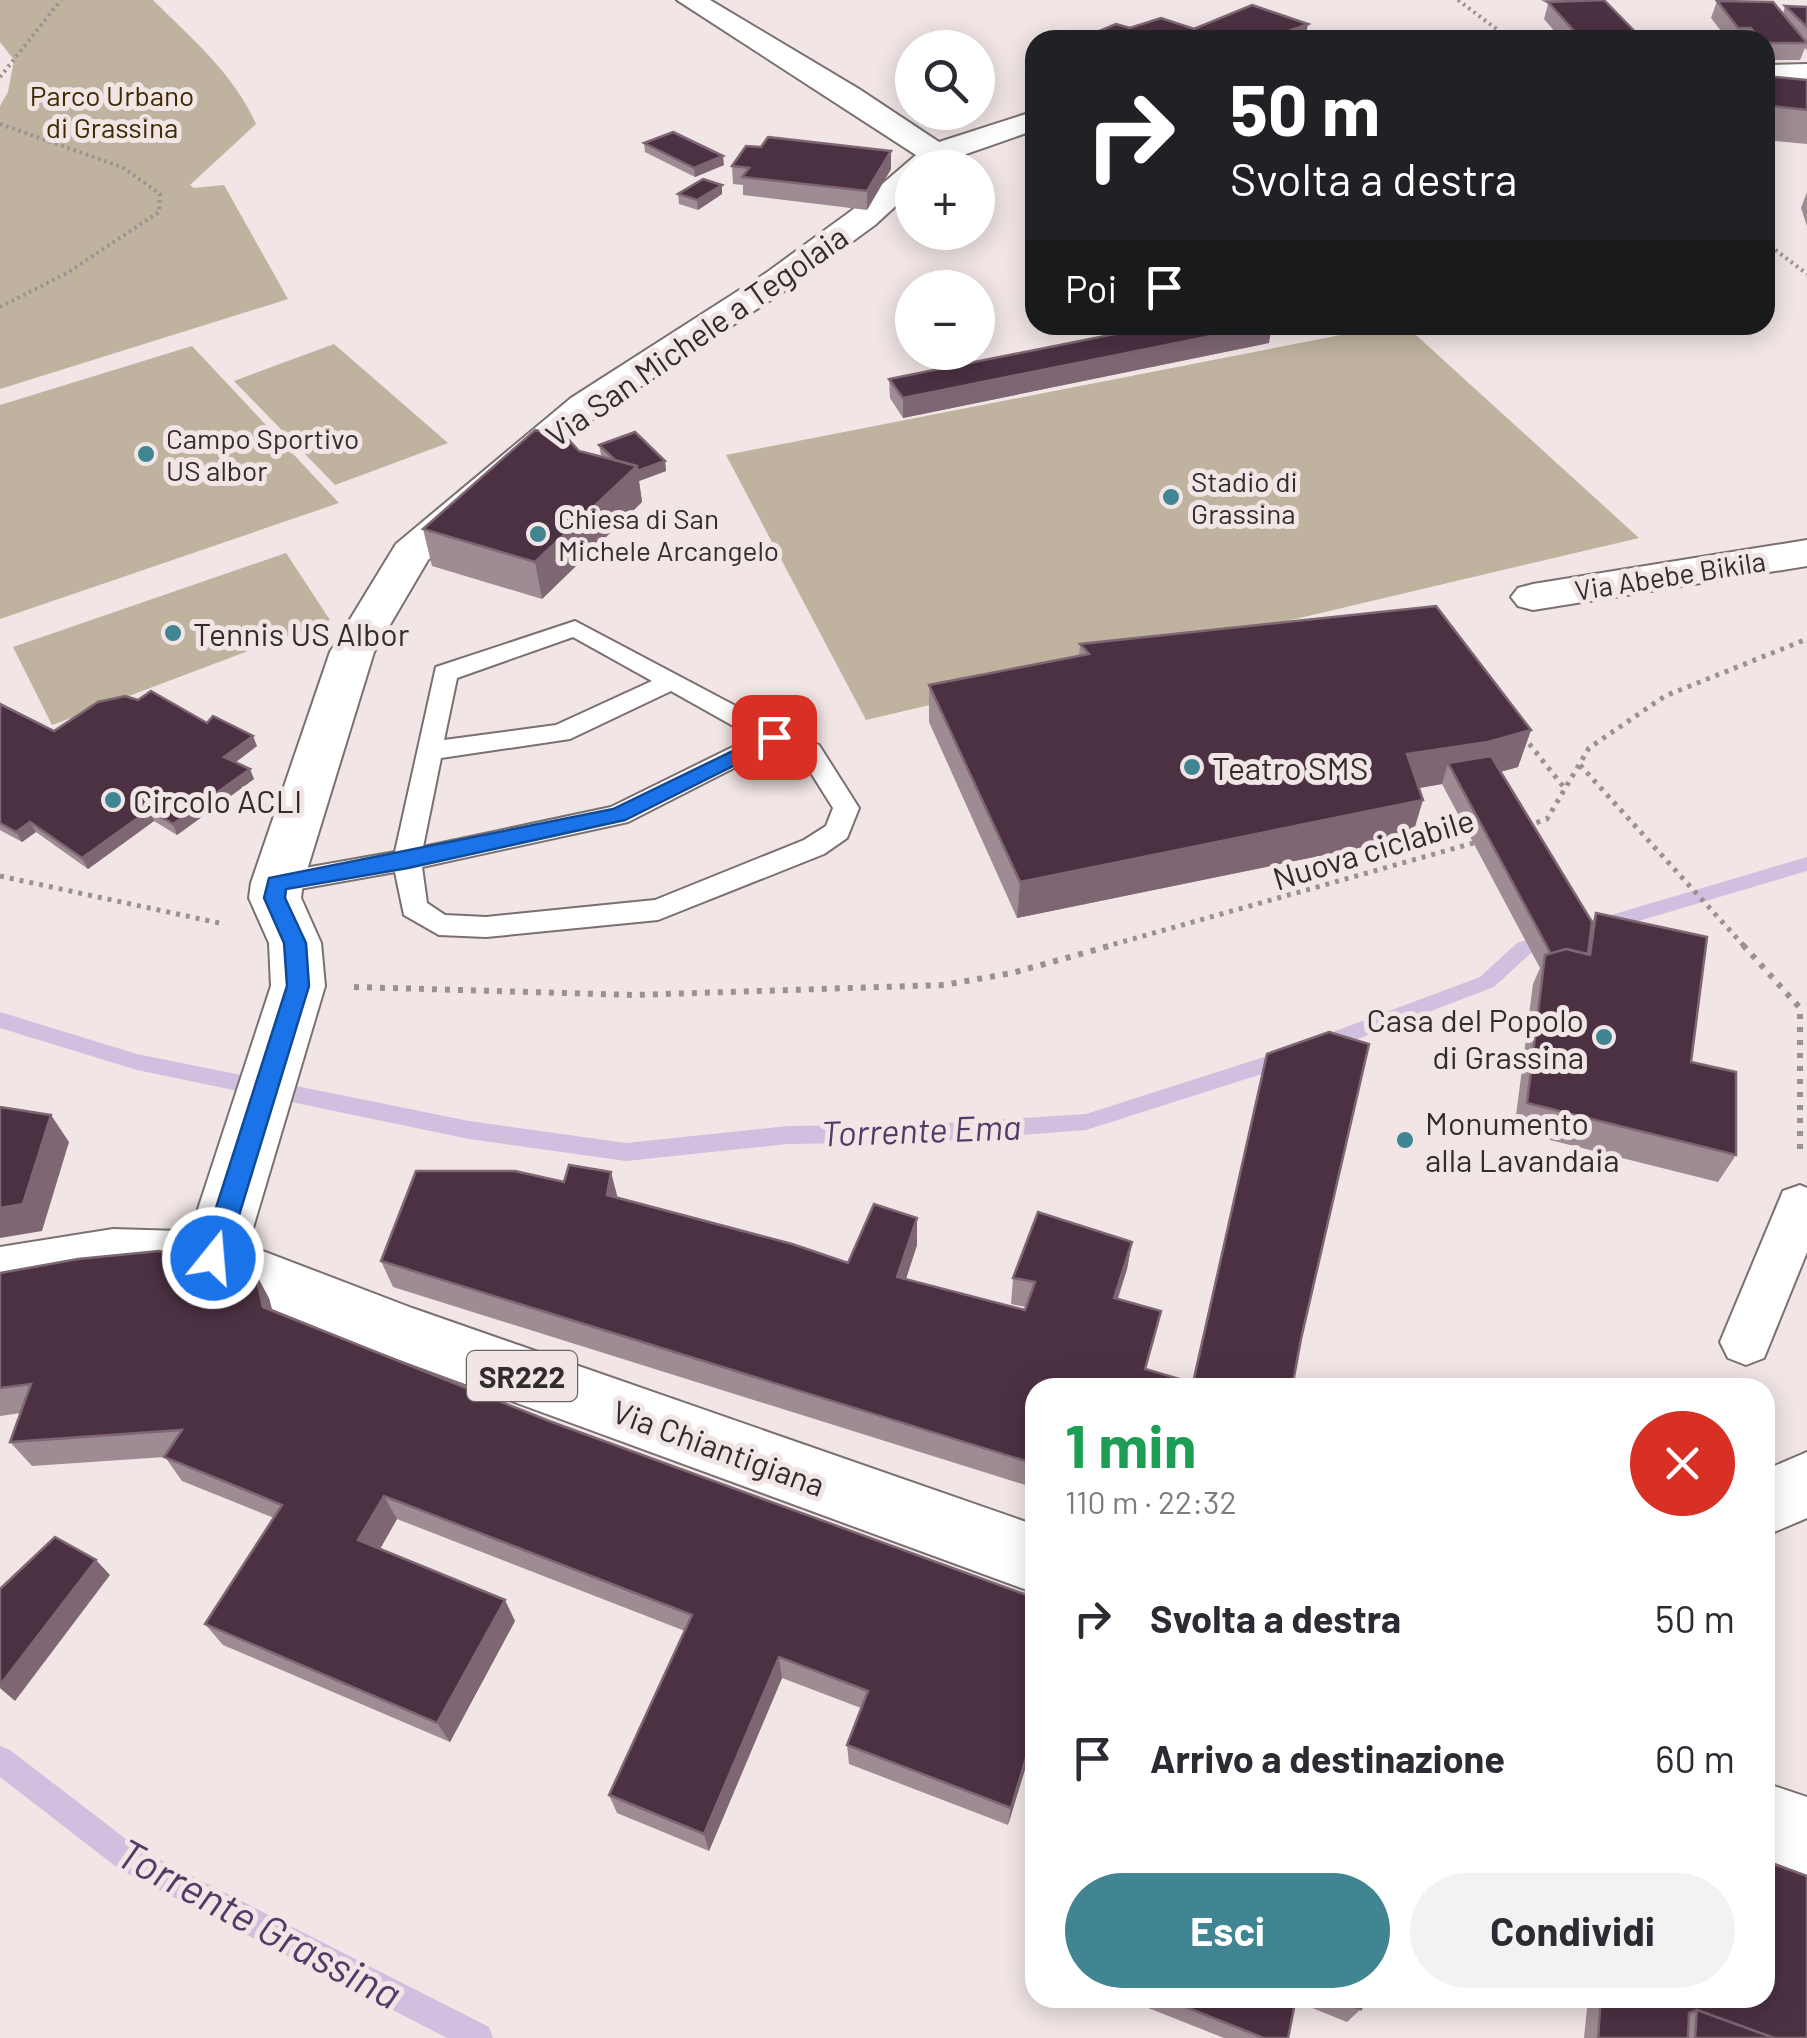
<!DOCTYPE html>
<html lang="it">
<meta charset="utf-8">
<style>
:root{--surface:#fff;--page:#f2f2f3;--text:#2b2b33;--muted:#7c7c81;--accent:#408591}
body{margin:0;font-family:Barlow,sans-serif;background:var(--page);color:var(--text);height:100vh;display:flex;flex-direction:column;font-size:38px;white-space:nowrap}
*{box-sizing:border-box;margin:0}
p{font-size:32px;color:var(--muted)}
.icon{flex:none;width:55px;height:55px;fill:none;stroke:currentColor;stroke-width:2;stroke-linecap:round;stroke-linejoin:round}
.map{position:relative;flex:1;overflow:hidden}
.side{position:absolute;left:1025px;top:1378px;width:750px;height:630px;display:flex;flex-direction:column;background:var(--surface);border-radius:30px;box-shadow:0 5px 25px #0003}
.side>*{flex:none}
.guide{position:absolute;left:1025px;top:30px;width:750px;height:305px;border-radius:30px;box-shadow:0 5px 25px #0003;background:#202124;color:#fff;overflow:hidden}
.fabs{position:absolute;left:895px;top:30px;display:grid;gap:20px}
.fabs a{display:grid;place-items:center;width:100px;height:100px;border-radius:50%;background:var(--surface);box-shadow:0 5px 25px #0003;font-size:50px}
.pin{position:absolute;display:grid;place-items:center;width:85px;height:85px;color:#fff;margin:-42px;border-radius:20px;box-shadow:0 5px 15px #0006}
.me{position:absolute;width:110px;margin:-55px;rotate:17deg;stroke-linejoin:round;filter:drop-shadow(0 0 8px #0008)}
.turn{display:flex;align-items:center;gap:35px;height:210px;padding:0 40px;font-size:45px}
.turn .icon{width:130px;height:130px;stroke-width:2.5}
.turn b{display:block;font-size:70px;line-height:85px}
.then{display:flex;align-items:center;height:95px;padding:0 40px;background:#0003;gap:20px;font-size:38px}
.round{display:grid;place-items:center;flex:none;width:105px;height:105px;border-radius:52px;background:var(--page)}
.headline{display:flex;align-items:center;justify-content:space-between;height:170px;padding:0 40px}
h1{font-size:60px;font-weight:700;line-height:75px;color:#1e9e55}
.action{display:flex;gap:20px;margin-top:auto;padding:20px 40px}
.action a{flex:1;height:115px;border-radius:60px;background:var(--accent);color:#fff;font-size:40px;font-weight:700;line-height:115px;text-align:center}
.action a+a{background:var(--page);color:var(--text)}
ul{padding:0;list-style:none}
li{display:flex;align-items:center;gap:30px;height:140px;padding:0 40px}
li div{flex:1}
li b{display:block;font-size:38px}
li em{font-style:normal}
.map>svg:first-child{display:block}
</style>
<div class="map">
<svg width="1807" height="2038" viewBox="0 0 1807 2038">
<rect width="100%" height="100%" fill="#f1e5e5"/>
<!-- green -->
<g fill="#bfb39f">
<path d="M 0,0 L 153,0 C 191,38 234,74 256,124 L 190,185 L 194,188 L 224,185 L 288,299 L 0,389 L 0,106 L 8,92 L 14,60 L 0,42 Z"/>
<path d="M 1392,325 L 1405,325 L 1639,538 L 866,720 L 726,455 Z"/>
<path d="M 334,344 L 448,443 L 335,485 L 234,381 Z"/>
<path d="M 192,346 L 339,503 L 0,619 L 0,405 Z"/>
<path d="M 286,553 L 330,620 L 52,725 L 13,647 Z"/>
</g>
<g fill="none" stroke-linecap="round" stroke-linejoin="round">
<!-- stream -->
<g fill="#d0bfdf" fill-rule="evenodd">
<path d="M 1807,857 L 1807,871 L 1598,933 L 1588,926 L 1591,921 Z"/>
<path d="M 1551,933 L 1558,935 L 1561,940 L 1558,945 L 1531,953 L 1494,987 L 1321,1053 L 1314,1051 L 1311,1045 L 1314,1039 L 1480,977 L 1517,943 Z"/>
<path d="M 0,1012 L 137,1054 L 469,1121 L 626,1143 L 788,1126 L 931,1124 L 1086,1114 L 1289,1049 L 1296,1051 L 1299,1057 L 1296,1063 L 1086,1130 L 931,1142 L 788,1144 L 626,1161 L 469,1139 L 137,1070 L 0,1028 Z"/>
<path d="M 0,1746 L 10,1750 L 139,1849 L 489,2027 L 493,2038 L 447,2038 L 119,1869 L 0,1777 Z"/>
</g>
<!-- service casing -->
<g stroke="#7a7070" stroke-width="4">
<path id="service" d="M 575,621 L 783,731 L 819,745 L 859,808 L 847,838 L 824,854 L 658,920 L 486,937 L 439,935 L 404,915 L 395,872 L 277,893 L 267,890 L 263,883 L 267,876 L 277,873 L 395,852 L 436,667 ZM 573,637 L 652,681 L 556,725 L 444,740 L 457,678 ZM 671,691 L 753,737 L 611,807 L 423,847 L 441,758 L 570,739 ZM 775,747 L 801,757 L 833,808 L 826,826 L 804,840 L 655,900 L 486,917 L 445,915 L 427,903 L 422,867 L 628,822 Z"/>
</g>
<!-- pedestrian casing -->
<g stroke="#7a7070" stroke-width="4">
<path id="pedestrian" d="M 1800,1185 L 1807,1188 L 1807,1252 L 1764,1358 L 1746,1365 L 1728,1358 L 1720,1342 L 1783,1191 Z"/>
</g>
<!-- minor casing -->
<g stroke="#7a7070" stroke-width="4">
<g id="minor">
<path d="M 677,0 L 710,0 L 859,89 L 939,142 L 1035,111 L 1035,130 L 946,161 L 939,168 L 912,168 L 912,191 L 875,225 L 790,287 L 599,414 L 428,560 L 374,652 L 303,883 L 301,898 L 321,943 L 325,986 L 244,1258 L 235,1277 L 213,1284 L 191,1277 L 182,1258 L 271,986 L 269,943 L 249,898 L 251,883 L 330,652 L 396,544 L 571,398 L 766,273 L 851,211 L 916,155 Z"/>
<path d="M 1807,64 L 1807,82 L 1765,83 L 1765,65 Z"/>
<path d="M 1807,540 L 1807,566 L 1533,610 L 1518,606 L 1511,597 L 1518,588 L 1533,584 Z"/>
<path d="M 1765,1783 L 1807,1797 L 1807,1875 L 1765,1859 Z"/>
</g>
</g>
<!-- primary casing -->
<g stroke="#7a7070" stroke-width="4">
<g id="primary">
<path d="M 113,1229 L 213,1232 L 412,1308 L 1035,1525 L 1035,1593 L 378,1352 L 210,1284 L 113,1281 L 0,1301 L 0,1247 Z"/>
<path d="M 1807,1452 L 1807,1518 L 1765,1536 L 1765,1470 Z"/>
</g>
</g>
<!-- path-far2 -->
<g stroke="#9a9192" stroke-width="4" stroke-dasharray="2.5 4" stroke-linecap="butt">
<path d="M 1458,0 L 1511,40"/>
<path d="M 0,77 L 61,0"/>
<path d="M 0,124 L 122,167 L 160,194 L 159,212 L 67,273 L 0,307"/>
<path d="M 1765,242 L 1807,274"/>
</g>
<!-- path-far1 -->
<g stroke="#9a9192" stroke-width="5" stroke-dasharray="4 6" stroke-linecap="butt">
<path d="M 1523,736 L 1566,790"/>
<path d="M 1580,765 L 1745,947"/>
<path d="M 1527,826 L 1547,819 L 1589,748 L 1665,696 L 1807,639"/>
<path d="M 0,876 L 224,924"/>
<path d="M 1104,947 L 1477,842"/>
</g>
<!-- path -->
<g stroke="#9a9192" stroke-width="6" stroke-dasharray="5 8" stroke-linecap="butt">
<path d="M 1743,945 L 1800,1008 L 1800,1155"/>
<path d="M 354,987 L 635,995 L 944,985 L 1012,973 L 1113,945"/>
</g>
<!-- service -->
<use href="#service" fill="#fff" fill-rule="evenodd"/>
<!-- pedestrian -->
<use href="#pedestrian" fill="#fff" fill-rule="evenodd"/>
<!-- minor -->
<use href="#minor" fill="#fff" fill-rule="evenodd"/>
<!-- primary -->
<use href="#primary" fill="#fff" fill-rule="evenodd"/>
</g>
<!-- wall -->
<g fill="#9e8b94">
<path d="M 1541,0 L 1578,0 L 1570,1 L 1642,40 L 1562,40 L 1544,19 L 1548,4 Z"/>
<path d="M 1717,1 L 1783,14 L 1785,6 L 1807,7 L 1807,50 L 1805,48 L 1800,60 L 1765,60 L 1765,40 L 1728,40 L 1711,18 Z"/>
<path d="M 1765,76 L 1807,80 L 1807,144 L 1765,140 Z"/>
<path d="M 644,143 L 724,165 L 695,177 L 645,152 Z"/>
<path d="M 732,166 L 891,169 L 867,210 L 743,195 L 743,185 L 733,184 Z"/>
<path d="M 1807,192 L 1807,226 L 1801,208 Z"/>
<path d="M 678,194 L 722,194 L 698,210 L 679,204 Z"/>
<path d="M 1269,343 L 903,418 L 890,398 L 889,379 Z"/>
<path d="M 599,445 L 665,461 L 666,471 L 639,481 L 642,502 L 542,599 L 432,566 L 423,529 L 579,451 L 604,457 L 601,455 Z"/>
<path d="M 1080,644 L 1531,730 L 1518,767 L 1500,772 L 1592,922 L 1596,913 L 1691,1062 L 1736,1155 L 1718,1182 L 1514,1131 L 1533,984 L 1540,968 L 1442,784 L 1419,788 L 1412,837 L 1017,918 L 929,722 L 929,685 L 1079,656 Z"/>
<path d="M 0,704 L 54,731 L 207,723 L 257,746 L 236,762 L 254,779 L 177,835 L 154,821 L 88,869 L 36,832 L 22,842 L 0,830 Z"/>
<path d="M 1267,1054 L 1301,1339 L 1292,1388 L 1035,1388 L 1035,1488 L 393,1287 L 381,1261 L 564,1182 L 848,1263 L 917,1245 L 906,1279 L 1025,1310 L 1026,1307 L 1011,1304 L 1013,1278 L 1132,1242 L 1127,1269 L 1118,1299 L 1146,1370 L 1192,1383 Z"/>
<path d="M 0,1273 L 269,1298 L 272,1310 L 549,1421 L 1035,1598 L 1035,1747 L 1032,1746 L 1034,1740 L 1008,1825 L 849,1764 L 847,1745 L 861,1708 L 782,1678 L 709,1851 L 617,1813 L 609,1795 L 685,1631 L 397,1519 L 380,1549 L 515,1621 L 450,1742 L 223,1645 L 205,1624 L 274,1518 L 182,1481 L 165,1457 L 32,1466 L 10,1442 L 21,1413 L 0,1416 Z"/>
<path d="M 1123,1998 L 1363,1998 L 1361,2009 L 1347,2022 L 1295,2001 L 1288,2038 L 1224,2038 Z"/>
<path d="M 1588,1998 L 1765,1998 L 1807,2038 L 1584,2038 Z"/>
</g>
<!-- shaded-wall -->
<g fill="#7e6773">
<path d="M 1308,24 L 1305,40 L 1265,40 Z"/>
<path d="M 1772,106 L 1765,126 L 1765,112 Z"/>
<path d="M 891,151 L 891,169 L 867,210 L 867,191 Z"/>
<path d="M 723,156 L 724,165 L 695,177 L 694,168 Z"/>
<path d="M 722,185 L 722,194 L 698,210 L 697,200 Z"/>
<path d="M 1266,325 L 1272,325 L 1269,343 L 903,418 L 903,398 Z"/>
<path d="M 665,461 L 666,471 L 639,481 L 642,502 L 542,599 L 535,562 L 637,466 Z"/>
<path d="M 1531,730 L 1518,767 L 1475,779 L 1448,763 L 1442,784 L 1396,792 L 1407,754 Z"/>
<path d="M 253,736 L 257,746 L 229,767 L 224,757 Z"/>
<path d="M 250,769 L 254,779 L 177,835 L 173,824 Z"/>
<path d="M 1423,800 L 1412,837 L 1017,918 L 1020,882 Z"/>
<path d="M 149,810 L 154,821 L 88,869 L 82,858 Z"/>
<path d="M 30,822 L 36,832 L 22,842 L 16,832 Z"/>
<path d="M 51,1115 L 69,1142 L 42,1231 L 0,1238 L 0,1208 Z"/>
<path d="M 611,1172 L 618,1199 L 607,1195 Z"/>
<path d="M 917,1218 L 917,1245 L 898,1303 L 897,1277 Z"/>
<path d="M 1132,1242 L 1127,1269 L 1109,1324 L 1114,1298 Z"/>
<path d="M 255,1272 L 269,1298 L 278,1332 L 263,1307 Z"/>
<path d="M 384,1496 L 397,1519 L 372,1563 L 358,1540 Z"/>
<path d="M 96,1560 L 110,1575 L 15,1701 L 0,1688 L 0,1685 Z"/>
<path d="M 505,1600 L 515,1621 L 450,1742 L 437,1723 Z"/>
<path d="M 779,1657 L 782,1678 L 709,1851 L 704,1834 Z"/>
<path d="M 1035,1728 L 1034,1740 L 1008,1825 L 1011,1808 Z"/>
</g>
<!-- building -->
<g fill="#4c3142" stroke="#7e6773" stroke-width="2.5">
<path d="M 1604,0 L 1642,39 L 1582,40 L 1548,2 Z"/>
<path d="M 1717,1 L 1773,2 L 1807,43 L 1765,43 L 1765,40 L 1760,40 L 1751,28 L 1738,28 Z"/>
<path d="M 1252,5 L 1308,24 L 1265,40 L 1096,40 L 1087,36 L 1116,24 L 1130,28 L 1161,18 L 1194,29 Z"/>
<path d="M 1785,6 L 1807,7 L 1807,27 Z"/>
<path d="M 1765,76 L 1807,80 L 1807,110 L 1772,106 L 1765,112 Z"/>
<path d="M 673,132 L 723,156 L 694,168 L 644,143 Z"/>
<path d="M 768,137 L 891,151 L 867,191 L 742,177 L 749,168 L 732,166 L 746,146 L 761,147 Z"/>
<path d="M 703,179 L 722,185 L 697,200 L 678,194 Z"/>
<path d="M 1160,325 L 1266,325 L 903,398 L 889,379 Z"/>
<path d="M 535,430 L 566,437 L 579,451 L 637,466 L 535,562 L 423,529 Z"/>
<path d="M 635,432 L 665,461 L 637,471 L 637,466 L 615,460 L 599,445 Z"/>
<path d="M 1436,606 L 1531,730 L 1488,742 L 1407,754 L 1423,800 L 1020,882 L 929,685 L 1089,654 L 1080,644 Z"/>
<path d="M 151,691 L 207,723 L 213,716 L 253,736 L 224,757 L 250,769 L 173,824 L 149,810 L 82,858 L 30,822 L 16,832 L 0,823 L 0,704 L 54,731 L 98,702 L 125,696 L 138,700 Z"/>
<path d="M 1491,756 L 1592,922 L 1588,954 L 1566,949 L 1551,954 L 1448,763 Z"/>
<path d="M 1596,913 L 1707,937 L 1691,1062 L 1736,1072 L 1736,1155 L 1527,1103 L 1545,955 L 1566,949 L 1590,955 Z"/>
<path d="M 1329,1032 L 1369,1044 L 1301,1339 L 1292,1388 L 1035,1388 L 1035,1464 L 381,1261 L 416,1171 L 515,1171 L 564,1182 L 569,1165 L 611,1172 L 607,1195 L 792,1244 L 848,1263 L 874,1204 L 917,1218 L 897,1277 L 1025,1310 L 1035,1282 L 1013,1278 L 1038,1212 L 1132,1242 L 1114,1298 L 1161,1311 L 1145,1369 L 1193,1383 L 1267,1054 Z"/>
<path d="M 0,1107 L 51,1115 L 23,1204 L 0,1208 Z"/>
<path d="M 159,1251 L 255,1272 L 263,1307 L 549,1421 L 1035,1598 L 1035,1728 L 1011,1808 L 847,1745 L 868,1691 L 779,1657 L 704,1834 L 609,1795 L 692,1615 L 384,1496 L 358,1540 L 505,1600 L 437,1723 L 205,1624 L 282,1505 L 164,1457 L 182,1430 L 10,1442 L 31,1384 L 0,1388 L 0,1273 L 78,1259 Z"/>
<path d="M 55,1537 L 96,1560 L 0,1685 L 0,1589 Z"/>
<path d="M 1765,1861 L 1807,1876 L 1807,2038 L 1774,2038 L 1697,2010 L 1689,2013 L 1688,2038 L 1598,2038 L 1601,1998 L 1765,1998 Z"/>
<path d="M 1163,1998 L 1296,1998 L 1288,2038 L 1264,2038 Z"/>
<path d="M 1331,1998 L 1363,1998 L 1361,2009 Z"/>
<path d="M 1697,2010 L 1774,2038 L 1695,2038 Z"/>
</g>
<!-- route -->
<path fill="#1a73e8" stroke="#114b97" stroke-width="2.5" d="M 774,731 L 781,732 L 781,742 L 625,820 L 408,868 L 286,889 L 285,898 L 306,943 L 309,986 L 226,1258 L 222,1266 L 213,1269 L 204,1266 L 200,1258 L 287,986 L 284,943 L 264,898 L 269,878 L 613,809 Z"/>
<!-- markers -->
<g fill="#408591" stroke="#f1e5e5" stroke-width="4">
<circle cx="146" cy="454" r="10"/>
<circle cx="1171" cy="497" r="10"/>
<circle cx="538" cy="534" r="10"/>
<circle cx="173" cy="633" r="10"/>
<circle cx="1192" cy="767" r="10"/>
<circle cx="113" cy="800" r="10"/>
<circle cx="1604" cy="1037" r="10"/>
<circle cx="1405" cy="1140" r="10"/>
</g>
<g text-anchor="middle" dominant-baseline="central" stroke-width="10" stroke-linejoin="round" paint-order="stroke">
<!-- far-park labels -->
<g font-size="28" fill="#3e2900" stroke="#f1e5e5">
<text x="112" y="95">Parco Urbano<tspan x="112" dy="32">di Grassina</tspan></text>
</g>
<!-- far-poi labels -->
<g font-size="28" fill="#312c2d" stroke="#f1e5e5" text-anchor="start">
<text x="166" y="438">Campo Sportivo<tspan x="166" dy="32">US albor</tspan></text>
<text x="1191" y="481">Stadio di<tspan x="1191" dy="32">Grassina</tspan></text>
<text x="558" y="518">Chiesa di San<tspan x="558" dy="32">Michele Arcangelo</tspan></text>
</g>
<!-- far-street labels -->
<g font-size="28" fill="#312c2d" stroke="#f1e5e5">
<text transform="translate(1670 575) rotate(-9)">Via Abebe Bikila</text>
</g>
<!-- shield labels -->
<rect fill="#f1e5e5" stroke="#6b6464" stroke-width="2.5" x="467" y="1351" width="110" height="50" rx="8"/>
<g font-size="30" font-weight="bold" fill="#312c2d">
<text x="522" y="1376">SR222</text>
</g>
<!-- street labels -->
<g font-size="32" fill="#312c2d" stroke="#f1e5e5">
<text transform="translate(696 335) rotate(-35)">Via San Michele a Tegolaia</text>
<text transform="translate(1373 848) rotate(-17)">Nuova ciclabile</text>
<text transform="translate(719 1447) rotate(20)">Via Chiantigiana</text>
</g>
<!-- poi labels -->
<g font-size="32" fill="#312c2d" stroke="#f1e5e5" text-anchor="start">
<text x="193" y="633">Tennis US Albor</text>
<text x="1212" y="767">Teatro SMS</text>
<text x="133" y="800">Circolo ACLI</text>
<text x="1584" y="1019" text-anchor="end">Casa del Popolo<tspan x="1584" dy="37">di Grassina</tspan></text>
<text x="1425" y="1122">Monumento<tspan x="1425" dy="37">alla Lavandaia</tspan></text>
</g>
<!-- water labels -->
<g font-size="35" font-style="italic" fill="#533b67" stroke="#f1e5e5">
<text transform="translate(921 1129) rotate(-2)">Torrente Ema</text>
</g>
<!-- near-water labels -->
<g font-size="42" font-style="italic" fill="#533b67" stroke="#f1e5e5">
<text transform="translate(260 1922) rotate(28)">Torrente Grassina</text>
</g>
</g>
</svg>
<div class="fabs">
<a><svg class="icon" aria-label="search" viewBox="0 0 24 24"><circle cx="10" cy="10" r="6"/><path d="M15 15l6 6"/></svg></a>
<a>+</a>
<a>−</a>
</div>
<div class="pin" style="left:774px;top:737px;background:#d93025"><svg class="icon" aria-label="arrive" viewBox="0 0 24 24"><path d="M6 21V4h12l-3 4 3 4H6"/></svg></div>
<svg class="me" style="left:213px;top:1258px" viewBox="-20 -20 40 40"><circle r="17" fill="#1a73e8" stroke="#fff" stroke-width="3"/><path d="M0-11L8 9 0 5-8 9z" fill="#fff"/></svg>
<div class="guide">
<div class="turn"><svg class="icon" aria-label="right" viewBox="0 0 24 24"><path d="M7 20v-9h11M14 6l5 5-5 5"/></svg><div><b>50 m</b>Svolta a destra</div></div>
<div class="then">Poi<svg class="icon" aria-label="arrive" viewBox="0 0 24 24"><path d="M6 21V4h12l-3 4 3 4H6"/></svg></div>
</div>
<section class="side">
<div class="headline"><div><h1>1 min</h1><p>110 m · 22:32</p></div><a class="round" style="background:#d93025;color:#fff"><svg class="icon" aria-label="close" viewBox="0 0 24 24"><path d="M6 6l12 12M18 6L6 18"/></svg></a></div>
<ul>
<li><svg class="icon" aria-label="right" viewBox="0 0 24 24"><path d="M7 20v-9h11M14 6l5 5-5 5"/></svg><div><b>Svolta a destra</b></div><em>50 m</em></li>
<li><svg class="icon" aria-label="arrive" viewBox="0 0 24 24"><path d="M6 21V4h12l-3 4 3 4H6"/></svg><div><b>Arrivo a destinazione</b></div><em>60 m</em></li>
</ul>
<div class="action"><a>Esci</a><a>Condividi</a></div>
</section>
</div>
